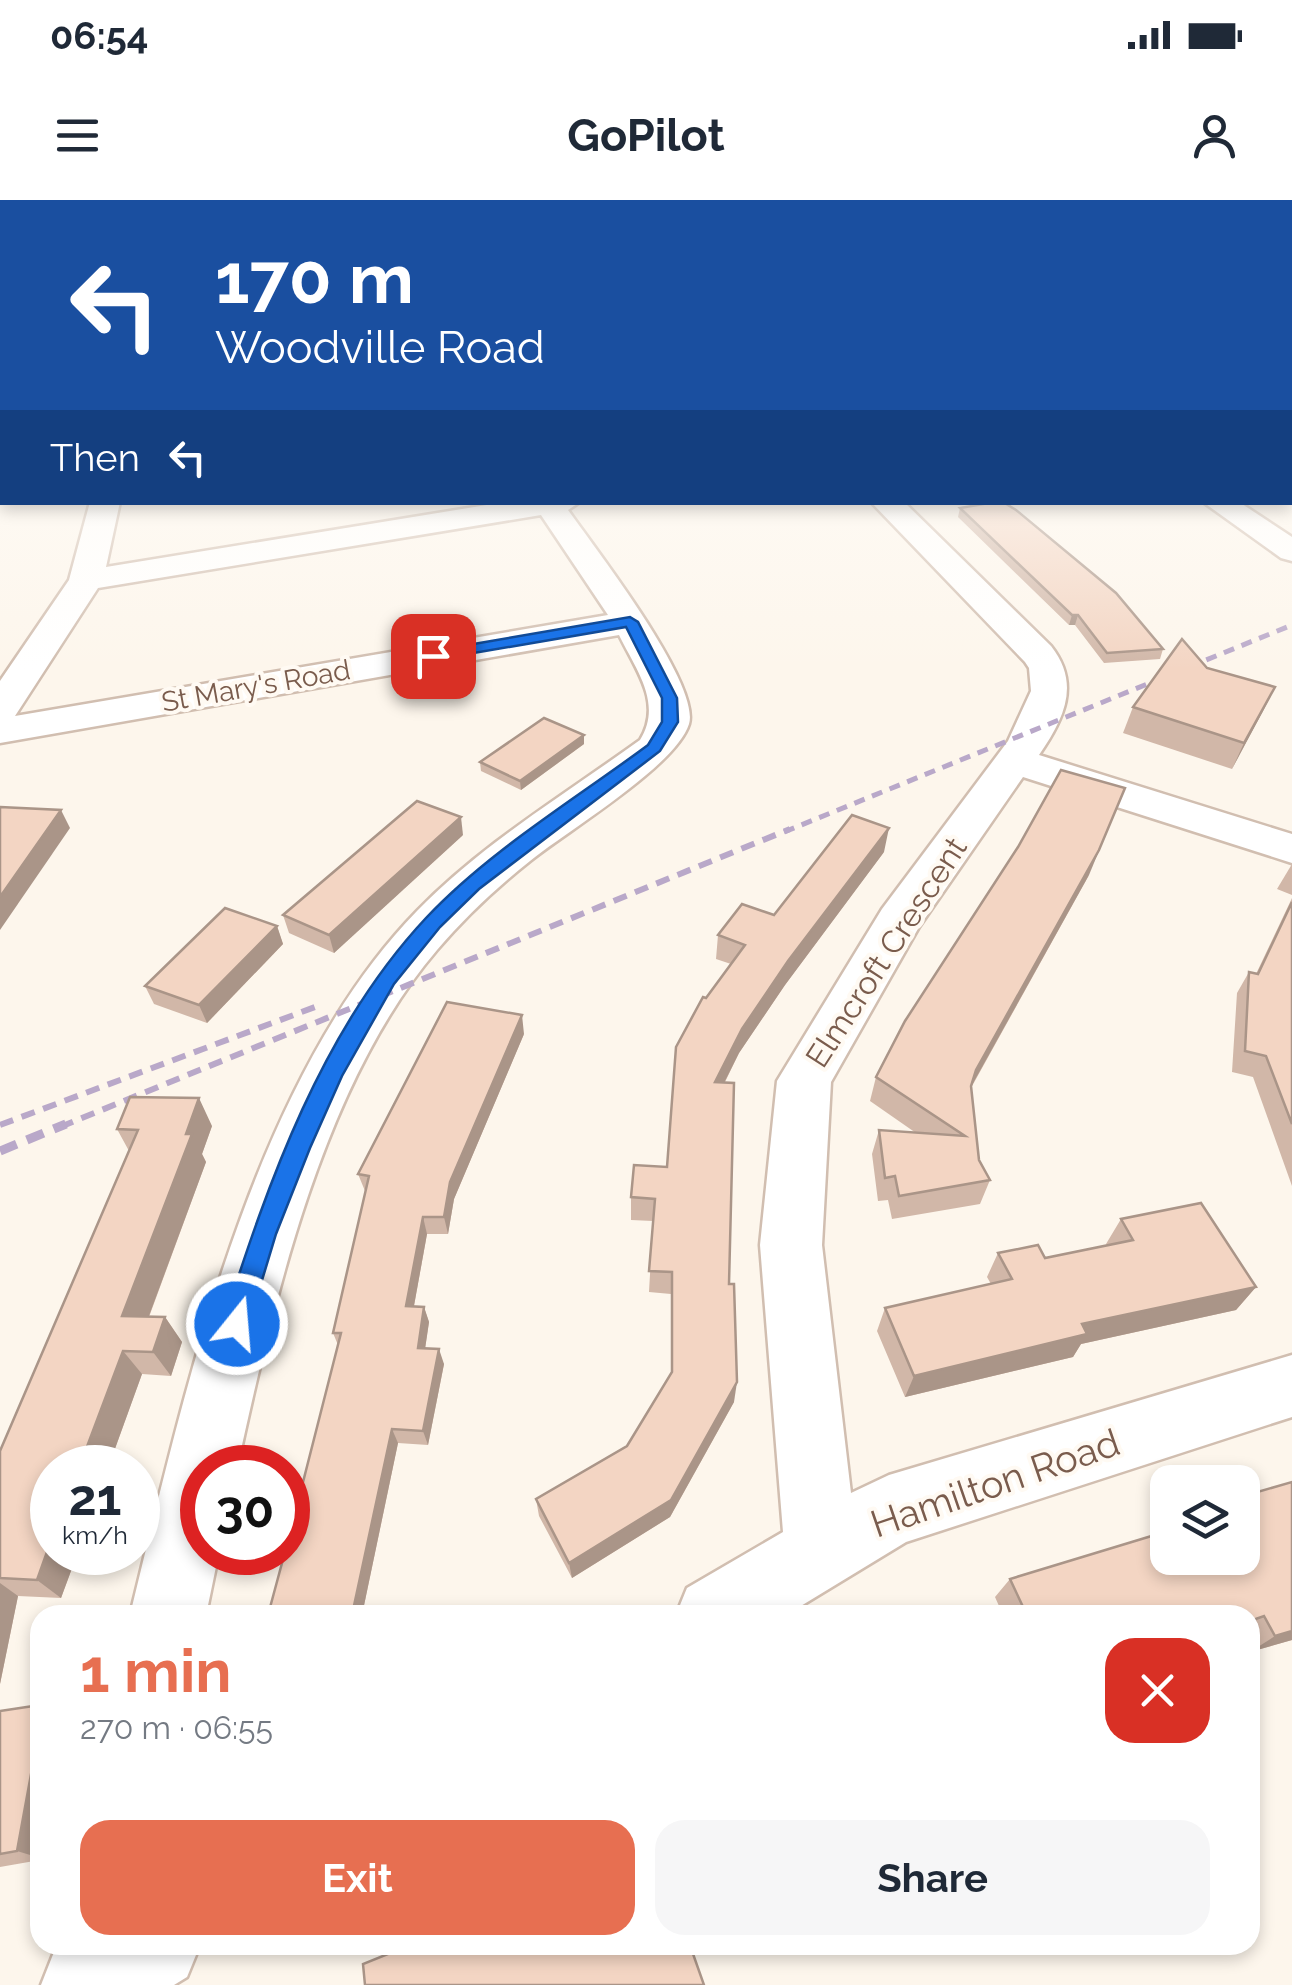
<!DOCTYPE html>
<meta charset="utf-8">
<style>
:root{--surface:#fff;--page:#f6f6f7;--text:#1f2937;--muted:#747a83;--accent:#e76f51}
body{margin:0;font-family:Raleway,sans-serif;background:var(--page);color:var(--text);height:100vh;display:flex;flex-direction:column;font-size:38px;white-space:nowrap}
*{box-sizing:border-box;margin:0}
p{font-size:32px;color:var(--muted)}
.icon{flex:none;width:55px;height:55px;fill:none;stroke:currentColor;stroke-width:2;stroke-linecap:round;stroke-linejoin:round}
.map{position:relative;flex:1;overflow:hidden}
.sheet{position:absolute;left:30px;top:1405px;width:1230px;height:350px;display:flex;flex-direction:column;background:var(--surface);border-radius:30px;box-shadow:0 5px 15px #0003}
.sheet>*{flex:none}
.top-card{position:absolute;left:0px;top:0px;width:1292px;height:305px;box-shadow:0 5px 15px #0003;background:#1a4fa0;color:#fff;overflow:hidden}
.controls{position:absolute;left:1150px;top:1265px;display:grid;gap:20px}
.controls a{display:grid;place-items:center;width:110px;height:110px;border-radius:20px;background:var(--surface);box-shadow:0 5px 15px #0003;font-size:50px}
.speed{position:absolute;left:30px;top:1245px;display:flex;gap:20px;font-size:50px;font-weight:700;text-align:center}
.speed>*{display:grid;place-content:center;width:130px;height:130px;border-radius:50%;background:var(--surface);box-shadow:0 5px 15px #0003;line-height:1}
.speed small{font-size:25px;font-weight:400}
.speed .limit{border:15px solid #d22;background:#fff;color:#111}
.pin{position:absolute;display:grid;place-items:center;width:85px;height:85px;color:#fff;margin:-42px;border-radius:20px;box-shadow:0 5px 15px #0006}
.me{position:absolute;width:110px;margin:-55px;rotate:17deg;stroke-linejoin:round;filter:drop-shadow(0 0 8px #0008)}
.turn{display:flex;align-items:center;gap:35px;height:210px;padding:0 50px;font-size:45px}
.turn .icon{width:130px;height:130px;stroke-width:2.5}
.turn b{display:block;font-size:70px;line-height:85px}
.then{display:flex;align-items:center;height:95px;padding:0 50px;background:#0003;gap:20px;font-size:38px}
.round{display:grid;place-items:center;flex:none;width:105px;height:105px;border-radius:30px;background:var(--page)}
.overview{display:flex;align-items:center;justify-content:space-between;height:170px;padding:0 50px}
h1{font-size:60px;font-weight:700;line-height:75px;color:var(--accent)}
.primary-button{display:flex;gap:20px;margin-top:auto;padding:20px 50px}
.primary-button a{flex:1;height:115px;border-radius:30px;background:var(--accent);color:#fff;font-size:40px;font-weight:700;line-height:115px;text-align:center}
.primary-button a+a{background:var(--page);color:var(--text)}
.status{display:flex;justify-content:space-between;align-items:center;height:70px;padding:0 50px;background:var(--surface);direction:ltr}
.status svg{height:28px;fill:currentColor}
header{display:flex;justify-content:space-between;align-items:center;height:130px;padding:0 50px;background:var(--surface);font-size:45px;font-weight:700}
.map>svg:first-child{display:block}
</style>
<div class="status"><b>06:54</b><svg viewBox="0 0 49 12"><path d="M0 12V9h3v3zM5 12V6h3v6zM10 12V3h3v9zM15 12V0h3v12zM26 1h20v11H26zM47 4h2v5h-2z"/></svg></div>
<header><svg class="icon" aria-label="menu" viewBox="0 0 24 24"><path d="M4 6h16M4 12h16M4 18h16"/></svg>GoPilot<svg class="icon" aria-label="person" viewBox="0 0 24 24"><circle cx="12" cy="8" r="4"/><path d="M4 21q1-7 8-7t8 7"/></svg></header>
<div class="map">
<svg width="1292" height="1785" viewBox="0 0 1292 1785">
<rect width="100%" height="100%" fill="#fdf6ec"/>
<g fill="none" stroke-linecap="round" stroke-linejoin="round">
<!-- minor casing -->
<g stroke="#d1beb0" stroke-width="5">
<g id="minor">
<path d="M 90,302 L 120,302 L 106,367 L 505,302 L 580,302 L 568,310 C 594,347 701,484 689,524 C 676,566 567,631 530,661 C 496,688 465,717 437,750 C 323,883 274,1099 237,1268 L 202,1268 L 202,1352 L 219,1352 L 206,1415 L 130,1415 C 185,1191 251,881 417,711 C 482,644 564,595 640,540 C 663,503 636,470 619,435 L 0,543 L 0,481 L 69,380 ZM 541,315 L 608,415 L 15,516 L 98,388 Z"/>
<path d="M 871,302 L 904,302 L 1051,446 C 1081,484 1064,519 1039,555 L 1292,634 L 1292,663 L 1023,577 L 919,727 L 831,882 L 822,1045 L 851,1293 L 889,1275 L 1292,1155 L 1292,1217 L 906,1342 L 786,1415 L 676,1415 L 687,1388 L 783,1332 L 760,1045 L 777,881 L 882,709 L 1008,541 L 1031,491 L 1029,468 L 1025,462 Z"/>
<path d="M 1203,302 L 1239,302 L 1292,337 L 1292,361 L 1281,358 Z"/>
<path d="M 67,1745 L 200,1745 L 187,1777 L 174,1785 L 41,1785 L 54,1752 Z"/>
</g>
</g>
<!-- minor -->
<use href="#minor" fill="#fff" fill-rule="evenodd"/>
<!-- rail-far2 -->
<path stroke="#b9a8c9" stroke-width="5" stroke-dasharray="11 8" stroke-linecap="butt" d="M 784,632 L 1292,425"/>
<!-- rail-far1 -->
<g stroke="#b9a8c9" stroke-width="6" stroke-dasharray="14 9" stroke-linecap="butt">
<path d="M 0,925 L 323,804"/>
<path d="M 60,927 L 790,629"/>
</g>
<!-- rail -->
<path stroke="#b9a8c9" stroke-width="9" stroke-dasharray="18 11" stroke-linecap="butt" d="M 0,951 L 66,924"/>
</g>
<!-- wall -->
<g fill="#d1b7a8">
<path d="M 960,308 L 1163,449 L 1160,459 L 1104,463 L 1075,425 L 1069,425 L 958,317 Z"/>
<path d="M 1207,468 L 1275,487 L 1232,569 L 1123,533 L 1133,507 Z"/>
<path d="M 584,544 L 521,590 L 481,571 L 480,562 Z"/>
<path d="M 463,635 L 334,753 L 289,733 L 283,715 Z"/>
<path d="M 884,652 L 785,785 L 739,853 L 725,882 L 729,1084 L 734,1202 L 670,1317 L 572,1378 L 539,1316 L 536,1299 L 627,1246 L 671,1173 L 671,1094 L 649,1092 L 653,1021 L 631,1020 L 631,997 L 667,967 L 706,798 L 731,764 L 716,759 L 718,735 L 774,715 Z"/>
<path d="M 1292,664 L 1292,695 L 1277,689 Z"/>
<path d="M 1089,675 L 971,888 L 979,960 L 990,980 L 980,1004 L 892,1019 L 888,1000 L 878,1001 L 872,954 L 879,930 L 916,933 L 870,901 L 876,877 Z"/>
<path d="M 1292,698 L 1292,986 L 1253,877 L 1232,872 L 1237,793 L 1249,772 L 1256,774 Z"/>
<path d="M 277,726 L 283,744 L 207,823 L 154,804 L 145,786 Z"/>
<path d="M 524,834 L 454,999 L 448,1034 L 427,1034 L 414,1106 L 424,1107 L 429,1122 L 425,1148 L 444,1164 L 428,1245 L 398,1243 L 362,1415 L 268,1415 L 338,1145 L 333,1133 L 365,991 L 358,974 Z"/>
<path d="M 212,926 L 202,954 L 206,962 L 149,1117 L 165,1117 L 182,1142 L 171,1176 L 142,1174 L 108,1268 L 52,1268 L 52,1352 L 78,1352 L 61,1398 L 18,1396 L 0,1484 L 0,1251 L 129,951 L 117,929 Z"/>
<path d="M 1121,1019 L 1256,1087 L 1236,1110 L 1081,1144 L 1073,1157 L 905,1197 L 877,1131 L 885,1108 L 991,1084 L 987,1077 L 998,1053 L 1045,1058 L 1107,1045 L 1106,1044 Z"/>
<path d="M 1292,1282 L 1292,1440 L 1250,1452 L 1250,1415 L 1003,1415 L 995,1397 L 1010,1379 L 1242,1358 L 1242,1299 L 1247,1295 Z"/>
<path d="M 40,1505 L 40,1660 L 0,1667 L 0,1511 Z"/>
</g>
<!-- shaded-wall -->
<g fill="#aa9588">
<path d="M 1072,415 L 1078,415 L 1075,425 L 1069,425 Z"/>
<path d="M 1275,487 L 1262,513 L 1232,569 L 1244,543 Z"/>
<path d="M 584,535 L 584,544 L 521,590 L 520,581 Z"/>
<path d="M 1125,588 L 1089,675 L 967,894 L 976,870 Z"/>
<path d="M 61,610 L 70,628 L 0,730 L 0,697 Z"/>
<path d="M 461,617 L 463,635 L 334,753 L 329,735 Z"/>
<path d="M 889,628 L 884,652 L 785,785 L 739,853 L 713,905 L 715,882 L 742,829 L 788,761 Z"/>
<path d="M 277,726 L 283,744 L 207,823 L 199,805 Z"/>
<path d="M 522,815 L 524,834 L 454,999 L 448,1034 L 444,1017 L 450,982 Z"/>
<path d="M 199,898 L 212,926 L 202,954 L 206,962 L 140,1140 L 122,1116 Z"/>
<path d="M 423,1017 L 427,1034 L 411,1122 L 406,1106 Z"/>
<path d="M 1256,1087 L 1236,1110 L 1081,1144 L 1073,1157 L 905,1197 L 914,1176 L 1082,1124 Z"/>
<path d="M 424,1107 L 429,1122 L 423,1163 L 418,1148 Z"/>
<path d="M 165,1117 L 182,1142 L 171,1176 L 153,1152 Z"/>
<path d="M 439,1149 L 444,1164 L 428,1245 L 423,1231 Z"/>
<path d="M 123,1151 L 142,1174 L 108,1268 L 79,1268 Z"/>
<path d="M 737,1182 L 734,1202 L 670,1317 L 572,1378 L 569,1363 Z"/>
<path d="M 392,1229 L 398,1243 L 362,1415 L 352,1415 Z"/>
<path d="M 52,1338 L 52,1352 L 78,1352 L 61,1398 L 37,1380 Z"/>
<path d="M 0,1383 L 18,1396 L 0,1484 Z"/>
<path d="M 1292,1431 L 1292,1440 L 1250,1452 L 1275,1436 Z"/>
<path d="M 40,1525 L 40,1658 L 17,1651 Z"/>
</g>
<!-- building -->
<g fill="#f3d5c3" stroke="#aa9588" stroke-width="2.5">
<path d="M 995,302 L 1003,302 L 1016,310 L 1116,393 L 1163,449 L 1107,453 L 1078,415 L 1072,415 L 960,308 Z"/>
<path d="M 1182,439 L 1207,468 L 1275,487 L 1244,543 L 1133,507 Z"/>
<path d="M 544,518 L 584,535 L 520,581 L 480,562 Z"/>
<path d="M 1061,570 L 1125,588 L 1099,650 L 976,870 L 971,886 L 979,960 L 990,980 L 899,996 L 895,976 L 885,978 L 879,930 L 965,936 L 876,877 L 905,821 L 1018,647 Z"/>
<path d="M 417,601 L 461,617 L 329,735 L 283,715 Z"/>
<path d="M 0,607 L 61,610 L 0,697 Z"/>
<path d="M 852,615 L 889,628 L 788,761 L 742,829 L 715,882 L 734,883 L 729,1084 L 734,1084 L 737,1182 L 671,1300 L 569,1363 L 536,1299 L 627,1246 L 672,1172 L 672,1072 L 649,1071 L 655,999 L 631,997 L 634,965 L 667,967 L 676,847 L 703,797 L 706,798 L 745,745 L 718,735 L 742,704 L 774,715 Z"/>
<path d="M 1292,702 L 1292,924 L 1266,856 L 1245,851 L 1249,772 L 1258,774 Z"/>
<path d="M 225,708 L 277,726 L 199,805 L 145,786 Z"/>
<path d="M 447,802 L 522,815 L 450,982 L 444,1017 L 423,1017 L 406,1106 L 424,1107 L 418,1148 L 439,1149 L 423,1231 L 392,1229 L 352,1415 L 268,1415 L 285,1352 L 288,1352 L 288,1341 L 341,1133 L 333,1133 L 369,976 L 358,974 Z"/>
<path d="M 130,897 L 199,898 L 186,934 L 192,934 L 122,1116 L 165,1117 L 153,1152 L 123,1151 L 79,1268 L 52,1268 L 52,1338 L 37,1380 L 0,1378 L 0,1251 L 138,930 L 117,929 Z"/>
<path d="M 1201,1003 L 1256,1087 L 1082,1124 L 1087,1134 L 914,1176 L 885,1108 L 1012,1079 L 998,1053 L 1038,1045 L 1045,1058 L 1133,1040 L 1121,1019 Z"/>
<path d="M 1292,1282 L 1292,1431 L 1275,1436 L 1264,1416 L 1250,1421 L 1250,1415 L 1006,1415 L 1024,1409 L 1010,1379 L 1168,1331 L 1168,1358 L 1242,1358 L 1242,1308 L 1253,1305 L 1247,1295 Z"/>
<path d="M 40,1505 L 40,1525 L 17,1651 L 0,1654 L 0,1511 Z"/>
<path d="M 410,1745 L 703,1745 L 692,1751 L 704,1785 L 365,1785 L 363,1764 Z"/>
</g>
<!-- sky -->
<linearGradient id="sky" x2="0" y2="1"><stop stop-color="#97c7e8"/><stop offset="0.47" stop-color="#fefbf6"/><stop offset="1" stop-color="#fefbf6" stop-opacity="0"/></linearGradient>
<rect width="1292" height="469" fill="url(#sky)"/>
<!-- route -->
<path fill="#1a73e8" stroke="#114b97" stroke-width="2.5" d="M 630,417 L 638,422 L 677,498 L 678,522 L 660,551 L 479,689 L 440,727 L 394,784 L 342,876 L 310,948 L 276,1034 L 246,1133 L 237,1136 L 227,1133 L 223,1124 C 268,982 322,829 426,718 C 489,651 574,600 648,545 L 662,522 L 662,498 L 626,427 L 433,460 L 426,456 L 433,451 Z"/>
<g text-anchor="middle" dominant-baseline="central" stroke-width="8" stroke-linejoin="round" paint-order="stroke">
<!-- far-street labels -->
<g font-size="28" fill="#7a5c4d" stroke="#fffaf3">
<text transform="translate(256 486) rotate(-10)">St Mary's Road</text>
</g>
<!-- street labels -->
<g font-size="32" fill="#7a5c4d" stroke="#fffaf3">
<text transform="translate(886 752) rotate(-57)">Elmcroft Crescent</text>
</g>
<!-- near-street labels -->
<g font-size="38" fill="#7a5c4d" stroke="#fffaf3">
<text transform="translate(995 1283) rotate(-19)">Hamilton Road</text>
</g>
</g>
</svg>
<div class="controls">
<a><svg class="icon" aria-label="layers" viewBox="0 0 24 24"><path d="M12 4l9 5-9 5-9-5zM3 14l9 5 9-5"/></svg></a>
</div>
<div class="speed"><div>21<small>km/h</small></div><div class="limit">30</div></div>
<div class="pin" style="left:433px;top:456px;background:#d93025"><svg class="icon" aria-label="arrive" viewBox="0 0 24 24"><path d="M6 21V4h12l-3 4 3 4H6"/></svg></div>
<svg class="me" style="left:237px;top:1124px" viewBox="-20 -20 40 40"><circle r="17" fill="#1a73e8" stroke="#fff" stroke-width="3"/><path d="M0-11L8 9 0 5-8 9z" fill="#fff"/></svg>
<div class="top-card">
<div class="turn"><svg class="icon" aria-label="left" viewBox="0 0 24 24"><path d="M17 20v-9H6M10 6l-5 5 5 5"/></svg><div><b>170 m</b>Woodville Road</div></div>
<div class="then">Then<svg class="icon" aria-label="left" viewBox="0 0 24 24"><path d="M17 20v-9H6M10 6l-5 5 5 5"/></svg></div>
</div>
<section class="sheet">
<div class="overview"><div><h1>1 min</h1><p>270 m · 06:55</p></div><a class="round" style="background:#d93025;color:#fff"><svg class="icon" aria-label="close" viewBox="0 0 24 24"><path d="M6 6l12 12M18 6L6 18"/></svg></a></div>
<div class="primary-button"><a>Exit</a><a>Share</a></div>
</section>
</div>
